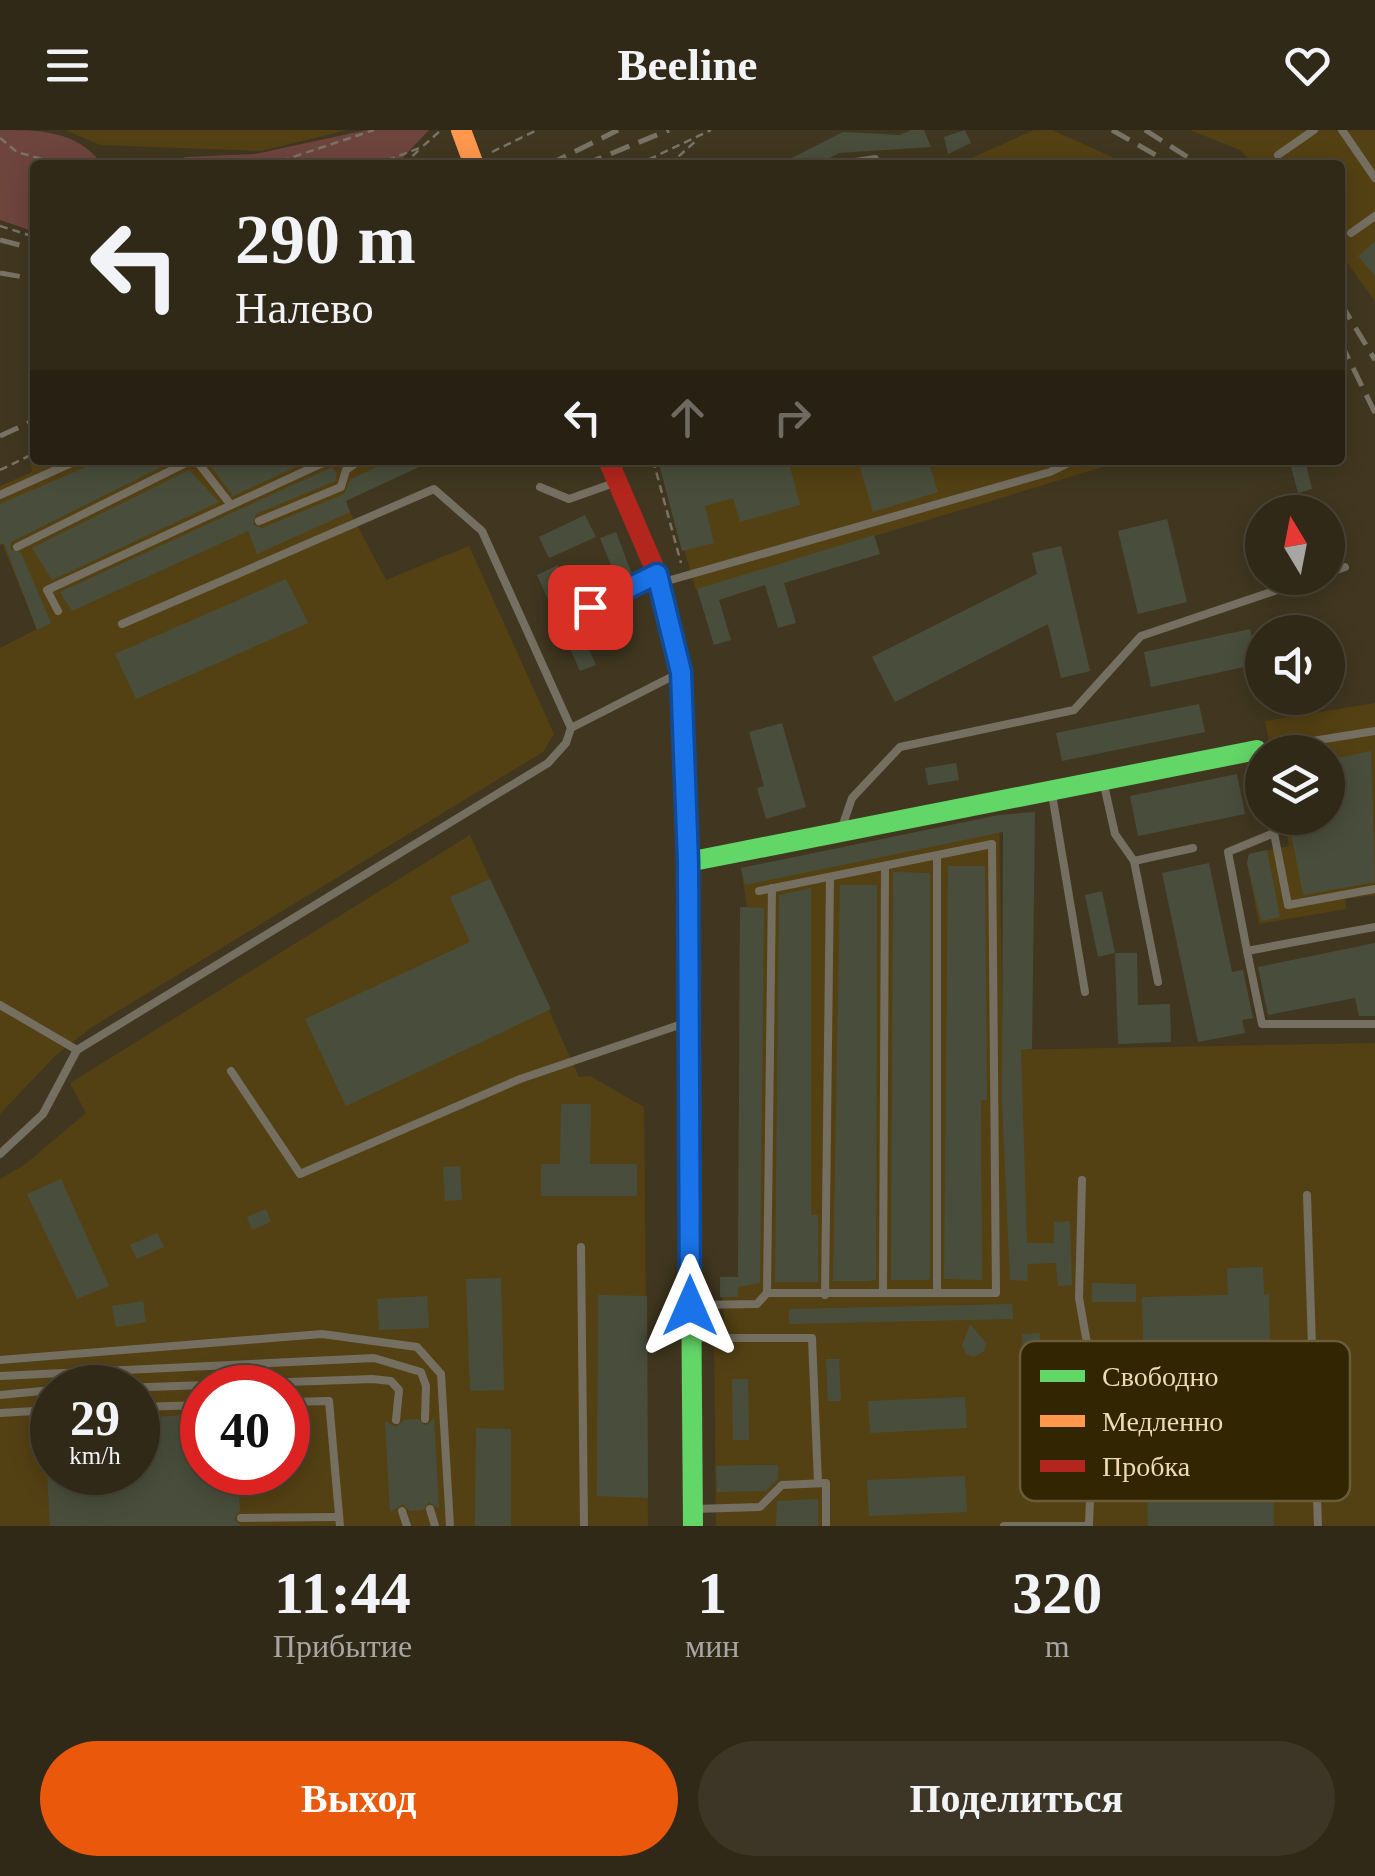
<!DOCTYPE html>
<html lang="ru">
<meta charset="utf-8">
<style>
:root{--surface:#312918;--page:#3d3525;--text:#f1f3f6;--muted:#a8a6a2;--line:#4c4537;--accent:#ea580c}
body{margin:0;font-family:"Times New Roman",serif;background:var(--page);color:var(--text);height:100vh;display:flex;flex-direction:column;font-size:38px;white-space:nowrap}
*{box-sizing:border-box;margin:0}
p{font-size:32px;color:var(--muted)}
.icon{flex:none;width:55px;height:55px;fill:none;stroke:currentColor;stroke-width:2;stroke-linecap:round;stroke-linejoin:round}
.map{position:relative;height:1396px;overflow:hidden}
.panel{display:flex;flex-direction:column;background:var(--surface);flex:1}
.panel>*{flex:none}
.top-card{position:absolute;left:30px;top:30px;width:1315px;height:305px;border-radius:10px;box-shadow:0 5px 25px #0003,0 0 0 2px var(--line);background:#312918;color:var(--text);overflow:hidden}
.needle{width:65px;rotate:350deg}
.fabs{position:absolute;left:1245px;top:365px;display:grid;gap:20px}
.fabs a{display:grid;place-items:center;width:100px;height:100px;border-radius:50%;background:var(--surface);box-shadow:0 5px 25px #0003,0 0 0 2px var(--line);font-size:50px}
.speed{position:absolute;left:30px;top:1235px;display:flex;gap:20px;font-size:50px;font-weight:700;text-align:center}
.speed>*{display:grid;place-content:center;width:130px;height:130px;border-radius:50%;background:var(--surface);box-shadow:0 5px 25px #0003,0 0 0 2px var(--line);line-height:1}
.speed small{font-size:25px;font-weight:400}
.speed .limit{border:15px solid #d22;background:#fff;color:#111}
.pin{position:absolute;display:grid;place-items:center;width:85px;height:85px;color:#fff;margin:-42px;border-radius:20px;box-shadow:0 5px 15px #0006}
.me{position:absolute;width:110px;margin:-55px;rotate:0deg;stroke-linejoin:round;filter:drop-shadow(0 0 8px #0008)}
.turn{display:flex;align-items:center;gap:35px;height:210px;padding:0 40px;font-size:45px}
.turn .icon{width:130px;height:130px;stroke-width:2.5}
.turn b{display:block;font-size:70px;line-height:85px}
.lanes{display:flex;align-items:center;height:95px;padding:0 40px;background:#0003;justify-content:center;gap:50px;direction:ltr}
.lanes .off{opacity:.35}
.eta{display:flex;justify-content:space-evenly;align-items:center;height:170px;text-align:center}
.eta b{font-size:60px;font-weight:600;line-height:70px}
.primary-button{display:flex;gap:20px;margin-top:auto;padding:20px 40px}
.primary-button a{flex:1;height:115px;border-radius:60px;background:var(--accent);color:#fff;font-size:40px;font-weight:600;line-height:115px;text-align:center}
.primary-button a+a{background:var(--page);color:var(--text)}
header{display:flex;justify-content:space-between;align-items:center;height:130px;padding:0 40px;background:var(--surface);font-size:45px;font-weight:600}
.map>svg:first-child{display:block}
</style>
<header><svg class="icon" aria-label="menu" viewBox="0 0 24 24"><path d="M4 6h16M4 12h16M4 18h16"/></svg>Beeline<svg class="icon" aria-label="heart" viewBox="0 0 24 24"><path d="M12 20l-8-8c-3-5 5-10 8-4 3-6 11-1 8 4z"/></svg></header>
<div class="map">
<svg width="1375" height="1396" viewBox="0 0 1375 1396">
<rect width="100%" height="100%" fill="#413720"/>
<!-- built -->
<g fill="#544113" fill-rule="evenodd">
<path d="M 65,0 L 347,0 L 261,21 L 100,15 Z"/>
<path d="M 1034,0 L 1052,0 L 1130,35 L 956,35 Z"/>
<path d="M 1190,0 L 1375,0 L 1375,171 L 1340,123 L 1340,35 L 1255,35 L 1240,20 Z"/>
<path d="M 39,330 L 434,330 L 346,370 L 350,382 L 386,450 L 469,416 L 554,604 L 543,622 L 92,897 L 56,925 L 0,984 L 0,518 L 37,499 L 0,408 L 0,356 L 32,342 L 31,334 Z"/>
<path d="M 658,330 L 1126,330 L 696,460 Z"/>
<path d="M 1375,573 L 1375,765 L 1345,769 L 1346,779 L 1259,794 L 1247,733 L 1249,724 L 1289,716 L 1284,688 L 1328,688 L 1328,622 L 1271,622 L 1265,591 Z"/>
<path d="M 999,685 L 1003,920 L 1375,913 L 1375,1396 L 716,1396 L 714,1197 L 725,1196 L 720,1147 L 738,1147 L 740,777 L 747,777 L 741,738 Z"/>
<path d="M 470,705 L 579,947 L 590,946 L 644,977 L 648,1396 L 0,1396 L 0,1049 L 23,1036 L 86,983 L 70,953 ZM 52,1258 L 138,1258 L 138,1342 L 52,1342 ZM 202,1258 L 288,1258 L 288,1342 L 202,1342 Z"/>
</g>
<!-- green -->
<g fill="#6e453d">
<path d="M 0,0 C 41,0 76,0 103,35 L 35,35 L 35,102 L 0,90 Z"/>
<path d="M 367,0 L 429,0 L 396,35 L 175,35 L 185,27 L 255,24 Z"/>
</g>
<!-- building -->
<g fill="#494e3c">
<path d="M 911,0 L 924,0 L 931,17 L 839,23 L 816,35 L 778,35 L 843,2 L 900,5 Z"/>
<path d="M 965,0 L 971,13 L 948,24 L 944,7 Z"/>
<path d="M 1375,112 L 1375,146 L 1358,126 Z"/>
<path d="M 102,330 L 175,330 L 11,412 L 10,419 L 21,423 L 51,493 L 37,500 L 4,413 L 0,415 L 0,374 Z"/>
<path d="M 220,330 L 311,330 L 233,366 L 212,338 Z"/>
<path d="M 392,330 L 434,330 L 346,371 L 350,382 L 257,424 L 248,401 L 72,481 L 60,462 L 332,337 L 337,344 L 335,351 L 256,384 L 253,395 L 262,398 L 344,364 L 351,349 Z"/>
<path d="M 658,330 L 788,330 L 800,375 L 740,392 L 733,368 L 705,376 L 714,413 L 682,421 Z"/>
<path d="M 858,330 L 928,330 L 938,362 L 873,382 Z"/>
<path d="M 1305,330 L 1312,359 L 1298,363 L 1290,333 Z"/>
<path d="M 189,340 L 219,372 L 52,450 L 32,418 Z"/>
<path d="M 585,385 L 596,407 L 549,428 L 539,407 Z"/>
<path d="M 1167,389 L 1187,472 L 1138,484 L 1118,401 Z"/>
<path d="M 616,402 L 633,447 L 618,453 L 600,408 Z"/>
<path d="M 874,405 L 880,424 L 784,453 L 796,493 L 778,498 L 765,455 L 719,470 L 731,510 L 714,515 L 697,459 Z"/>
<path d="M 1061,416 L 1090,541 L 1061,548 L 1048,494 L 895,572 L 872,527 L 1037,444 L 1032,423 Z"/>
<path d="M 558,435 L 584,490 L 577,493 L 596,535 L 580,541 L 537,445 Z"/>
<path d="M 286,449 L 308,493 L 136,569 L 115,524 Z"/>
<path d="M 1250,499 L 1258,534 L 1151,557 L 1144,522 Z"/>
<path d="M 1199,574 L 1205,602 L 1062,631 L 1056,603 Z"/>
<path d="M 782,593 L 806,677 L 766,689 L 757,658 L 764,656 L 749,602 Z"/>
<path d="M 1371,621 L 1375,752 L 1303,765 L 1288,688 L 1328,688 L 1328,630 Z"/>
<path d="M 956,633 L 959,650 L 928,655 L 925,638 Z"/>
<path d="M 1237,644 L 1245,684 L 1138,706 L 1130,666 Z"/>
<path d="M 1035,682 L 1032,919 L 1021,920 L 1027,1113 L 1054,1113 L 1054,1092 L 1070,1091 L 1072,1155 L 1058,1156 L 1056,1133 L 1027,1134 L 1028,1151 L 1010,1150 L 1002,970 L 1003,702 L 745,755 L 741,738 L 999,685 Z"/>
<path d="M 1267,720 L 1280,787 L 1261,791 L 1247,733 L 1249,724 Z"/>
<path d="M 1209,733 L 1232,842 L 1243,840 L 1253,888 L 1242,890 L 1245,903 L 1198,912 L 1162,743 Z"/>
<path d="M 948,736 L 985,736 L 987,970 L 981,970 L 982,1150 L 944,1149 Z"/>
<path d="M 893,742 L 930,743 L 930,1149 L 926,1150 L 891,1150 Z"/>
<path d="M 490,749 L 551,879 L 346,976 L 305,889 L 470,812 L 450,767 Z"/>
<path d="M 840,755 L 877,755 L 876,1150 L 867,1151 L 833,1151 Z"/>
<path d="M 811,758 L 811,1085 L 818,1085 L 818,1152 L 775,1152 L 779,765 Z"/>
<path d="M 1102,761 L 1115,823 L 1098,827 L 1085,765 Z"/>
<path d="M 740,777 L 764,778 L 760,1153 L 738,1157 L 738,1167 L 720,1167 L 720,1147 L 738,1147 L 738,1155 Z"/>
<path d="M 1375,813 L 1375,886 L 1359,886 L 1355,868 L 1268,885 L 1258,837 Z"/>
<path d="M 1115,823 L 1137,823 L 1138,875 L 1170,874 L 1171,912 L 1118,914 Z"/>
<path d="M 561,974 L 591,974 L 590,1034 L 637,1034 L 637,1066 L 541,1066 L 541,1034 L 560,1034 Z"/>
<path d="M 460,1036 L 462,1070 L 445,1071 L 443,1037 Z"/>
<path d="M 61,1049 L 109,1156 L 77,1169 L 27,1064 Z"/>
<path d="M 266,1079 L 271,1092 L 252,1100 L 247,1087 Z"/>
<path d="M 157,1103 L 164,1117 L 137,1129 L 130,1115 Z"/>
<path d="M 1263,1137 L 1264,1165 L 1269,1164 L 1274,1396 L 1148,1396 L 1142,1167 L 1228,1165 L 1227,1138 Z"/>
<path d="M 501,1148 L 504,1260 L 470,1261 L 466,1149 Z"/>
<path d="M 1092,1153 L 1136,1154 L 1136,1172 L 1092,1172 Z"/>
<path d="M 598,1165 L 647,1166 L 648,1368 L 597,1366 Z"/>
<path d="M 427,1166 L 429,1198 L 379,1200 L 377,1169 Z"/>
<path d="M 143,1171 L 146,1192 L 116,1197 L 112,1176 Z"/>
<path d="M 1012,1174 L 1013,1189 L 789,1194 L 789,1179 Z"/>
<path d="M 970,1194 L 986,1213 L 984,1221 L 974,1227 L 967,1225 L 962,1216 Z"/>
<path d="M 1040,1203 L 1040,1220 L 1023,1221 L 1022,1204 Z"/>
<path d="M 826,1229 L 839,1229 L 841,1271 L 828,1271 Z"/>
<path d="M 732,1249 L 748,1249 L 749,1310 L 733,1310 Z"/>
<path d="M 965,1267 L 967,1298 L 870,1303 L 868,1271 Z"/>
<path d="M 202,1284 L 202,1342 L 238,1342 L 240,1381 L 234,1389 L 241,1396 L 50,1396 L 47,1344 L 138,1342 L 138,1288 Z"/>
<path d="M 434,1288 L 439,1379 L 429,1372 L 423,1380 L 410,1381 L 403,1374 L 390,1382 L 385,1291 L 396,1297 L 404,1290 L 418,1289 L 426,1296 Z"/>
<path d="M 476,1298 L 511,1299 L 511,1396 L 475,1396 Z"/>
<path d="M 757,1335 L 778,1335 L 778,1349 L 766,1361 L 717,1362 L 716,1336 Z"/>
<path d="M 965,1346 L 967,1382 L 869,1386 L 867,1350 Z"/>
<path d="M 818,1369 L 818,1396 L 776,1396 L 777,1371 Z"/>
</g>
<g fill="none" stroke-linecap="round" stroke-linejoin="round">
<!-- path -->
<g stroke="#797367" stroke-width="2.5" stroke-dasharray="8 5" stroke-linecap="butt">
<path d="M 0,8 L 17,22 L 63,35"/>
<path d="M 492,22 L 537,0"/>
<path d="M 269,35 L 374,0"/>
<path d="M 375,35 L 422,17 L 440,1"/>
<path d="M 403,35 L 421,18"/>
<path d="M 637,35 L 711,0"/>
<path d="M 669,35 L 698,9"/>
<path d="M 0,96 L 35,107"/>
<path d="M 653,330 L 681,433"/>
<path d="M 0,340 L 35,323"/>
</g>
<!-- lane -->
<g stroke="#756f62" stroke-width="8">
<path d="M 1342,0 L 1375,48"/>
<path d="M 1278,25 L 1314,0"/>
<path d="M 836,35 L 875,29"/>
<path d="M 1351,103 L 1375,86"/>
<path d="M 196,330 L 231,375"/>
<path d="M 540,357 L 569,369 L 614,353"/>
<path d="M 0,365 L 78,330"/>
<path d="M 259,391 L 341,357 L 346,340 L 356,333"/>
<path d="M 17,417 L 192,330"/>
<path d="M 1328,443 L 1345,437"/>
<path d="M 660,453 L 1050,342 L 1075,330"/>
<path d="M 590,477 L 653,446"/>
<path d="M 58,481 L 47,460 L 329,330"/>
<path d="M 122,494 L 434,359 L 482,401 L 571,598"/>
<path d="M 1262,646 L 1257,620 L 1375,601"/>
<path d="M 1104,655 L 1115,704 L 1134,731 L 1158,852"/>
<path d="M 1052,664 L 1085,862"/>
<path d="M 1271,688 L 1274,703 L 1228,722 L 1247,821 L 1375,797"/>
<path d="M 841,700 L 852,668 L 900,617 L 1074,580 L 1141,506 L 1313,448"/>
<path d="M 1274,703 L 1288,775 L 1375,759"/>
<path d="M 937,726 L 937,1162"/>
<path d="M 1134,731 L 1193,718"/>
<path d="M 1247,821 L 1262,894 L 1375,894"/>
<path d="M 0,875 L 77,920"/>
<path d="M 231,941 L 300,1044 L 520,949 L 685,893"/>
<path d="M 0,1024 L 43,984 L 77,920 L 548,633 L 566,613 L 571,598 L 677,544"/>
<path d="M 1082,1050 L 1079,1168 L 1095,1258 L 1089,1393"/>
<path d="M 1307,1065 L 1318,1396"/>
<path d="M 581,1117 L 584,1396"/>
<path d="M 767,1163 L 772,758"/>
<path d="M 883,1163 L 885,736"/>
<path d="M 825,1165 L 830,747"/>
<path d="M 695,1175 L 757,1174 L 767,1163 L 996,1163 L 992,714 L 759,761"/>
<path d="M 692,1208 L 812,1208 L 818,1353"/>
<path d="M 0,1230 L 322,1204 L 417,1217 L 441,1244 L 450,1396"/>
<path d="M 0,1246 L 374,1228 L 421,1242 L 426,1256 L 425,1289"/>
<path d="M 120,1258 L 372,1249 L 391,1251 L 399,1260 L 396,1290"/>
<path d="M 0,1265 L 52,1260"/>
<path d="M 288,1272 L 329,1271 L 340,1396"/>
<path d="M 138,1277 L 202,1275"/>
<path d="M 0,1283 L 52,1280"/>
<path d="M 430,1379 L 435,1396"/>
<path d="M 694,1379 L 760,1377 L 782,1355 L 826,1353 L 826,1396"/>
<path d="M 402,1381 L 407,1396"/>
<path d="M 241,1388 L 339,1387"/>
<path d="M 1004,1396 L 1089,1396"/>
</g>
<!-- fast -->
<g stroke="#63d668" stroke-width="20">
<path d="M 688,732 L 1257,620"/>
<path d="M 688,766 L 693,1396"/>
</g>
<!-- slow -->
<path stroke="#ff974d" stroke-width="20" d="M 461,0 L 474,35"/>
<!-- jam -->
<path stroke="#b3261e" stroke-width="20" d="M 608,330 L 657,444 L 681,542 L 688,766"/>
<!-- rail -->
<g stroke="#797365" stroke-width="5" stroke-dasharray="20 10" stroke-linecap="butt">
<path d="M 1112,0 L 1173,35"/>
<path d="M 1145,0 L 1200,35"/>
<path d="M 548,35 L 618,0"/>
<path d="M 583,35 L 669,0"/>
<path d="M 0,110 L 35,119"/>
<path d="M 0,143 L 35,149"/>
<path d="M 1340,172 L 1375,230"/>
<path d="M 1340,211 L 1375,283"/>
<path d="M 0,306 L 35,290"/>
</g>
</g>
<g fill="none" stroke-linecap="round" stroke-linejoin="round">
<!-- route casing -->
<g stroke="#114b97" stroke-width="25">
<path id="route" d="M 590,477 L 657,444 L 681,542 L 688,732 L 690,1176"/>
</g>
<!-- route -->
<use href="#route" stroke="#1a73e8" stroke-width="18"/>
</g>
<!-- legend -->
<rect x="1020" y="1211" width="330" height="160" rx="15" fill="#322502" stroke="#6a5c38" stroke-width="2.5"/>
<rect x="1040" y="1240" width="45" height="12" fill="#63d668"/>
<rect x="1040" y="1285" width="45" height="12" fill="#ff974d"/>
<rect x="1040" y="1330" width="45" height="12" fill="#b3261e"/>
<g font-size="28" fill="#ecdbb5">
<text x="1102" y="1256">Свободно</text>
<text x="1102" y="1301">Медленно</text>
<text x="1102" y="1346">Пробка</text>
</g>
</svg>
<div class="fabs">
<a><svg class="needle" viewBox="-14 -14 28 28"><path d="M0-13l5 13h-10z" fill="#e53935"/><path d="M0 13l5-13h-10z" fill="#a8a6a2"/></svg></a>
<a><svg class="icon" aria-label="sound" viewBox="0 0 24 24"><path d="M4 9h4l5-4v14l-5-4H4zM17 9q2 3 0 6"/></svg></a>
<a><svg class="icon" aria-label="layers" viewBox="0 0 24 24"><path d="M12 4l9 5-9 5-9-5zM3 14l9 5 9-5"/></svg></a>
</div>
<div class="speed"><div>29<small>km/h</small></div><div class="limit">40</div></div>
<div class="pin" style="left:590px;top:477px;background:#d93025"><svg class="icon" aria-label="arrive" viewBox="0 0 24 24"><path d="M6 21V4h12l-3 4 3 4H6"/></svg></div>
<svg class="me" style="left:690px;top:1176px" viewBox="-20 -20 40 40"><path d="M0-17L14 15 0 8-14 15z" fill="#1a73e8" stroke="#fff" stroke-width="4"/></svg>
<div class="top-card">
<div class="turn"><svg class="icon" aria-label="left" viewBox="0 0 24 24"><path d="M17 20v-9H6M10 6l-5 5 5 5"/></svg><div><b>290 m</b>Налево</div></div>
<div class="lanes"><svg class="icon" aria-label="left" viewBox="0 0 24 24"><path d="M17 20v-9H6M10 6l-5 5 5 5"/></svg><svg class="icon off" aria-label="ahead" viewBox="0 0 24 24"><path d="M12 20V5M6 11l6-6 6 6"/></svg><svg class="icon off" aria-label="right" viewBox="0 0 24 24"><path d="M7 20v-9h11M14 6l5 5-5 5"/></svg></div>
</div>
</div>
<section class="panel">
<div class="eta">
<div><b>11:44</b><p>Прибытие</p></div>
<div><b>1</b><p>мин</p></div>
<div><b>320</b><p>m</p></div>
</div>
<div class="primary-button"><a>Выход</a><a>Поделиться</a></div>
</section>
